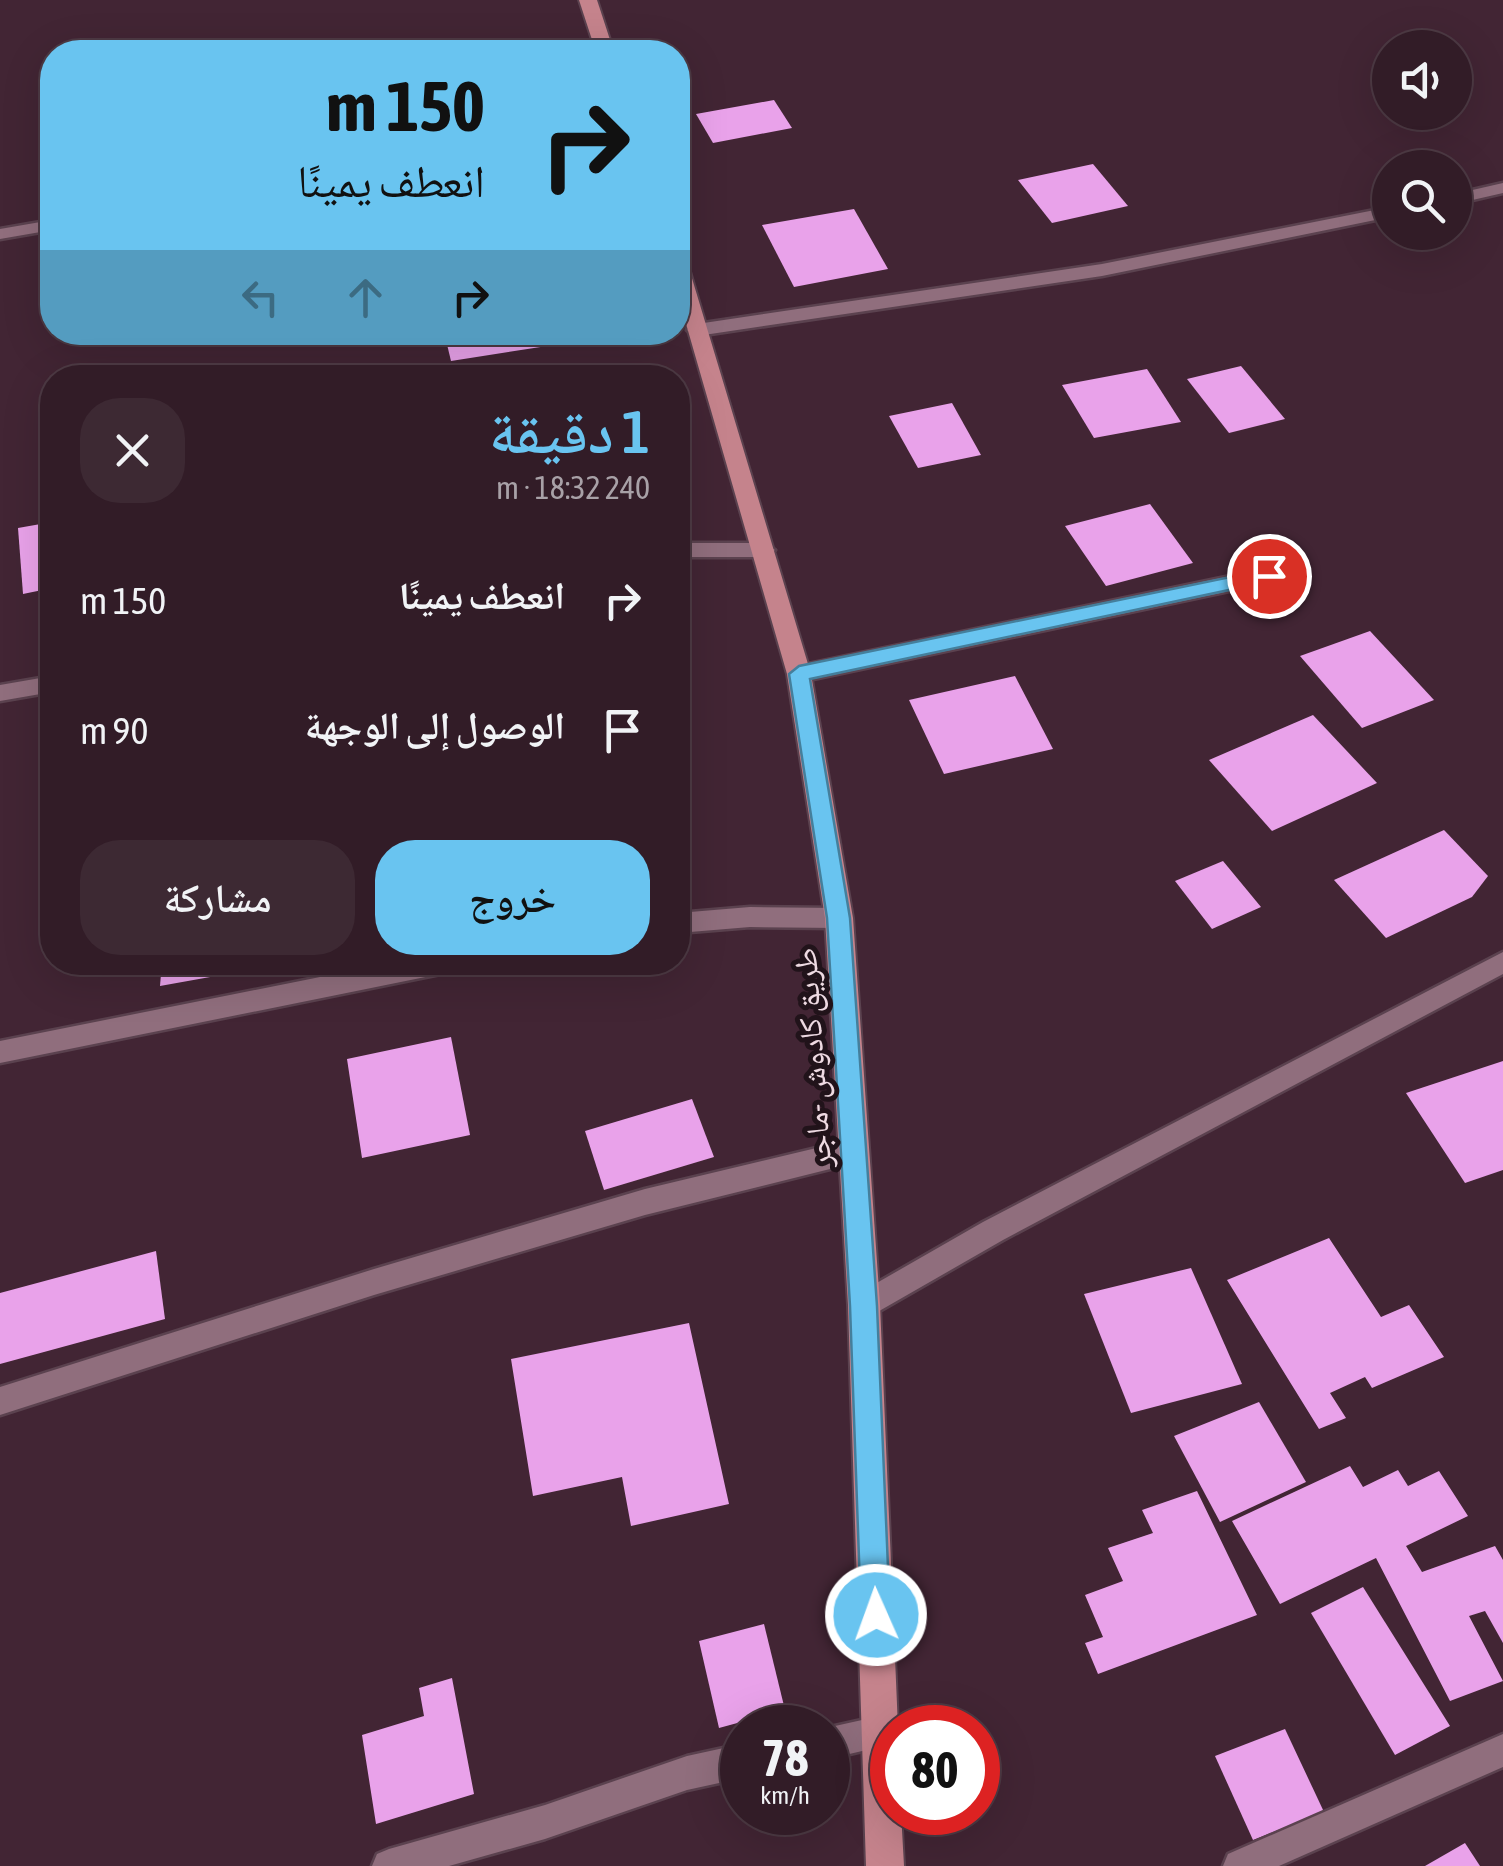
<!DOCTYPE html>
<html lang="ar">
<meta charset="utf-8">
<style>
:root{--surface:#321c27;--page:#3d2933;--text:#f1f3f6;--muted:#a8a1a7;--line:#4d3a44;--accent:#69c4f0}
body{margin:0;font-family:"Asap Condensed","Noto Naskh Arabic",sans-serif;background:var(--page);color:var(--text);direction:rtl;height:100vh;display:flex;flex-direction:column;font-size:38px;white-space:nowrap}
*{box-sizing:border-box;margin:0}
p{font-size:32px;color:var(--muted)}
.icon{flex:none;width:55px;height:55px;fill:none;stroke:currentColor;stroke-width:2;stroke-linecap:round;stroke-linejoin:round}
.map{position:relative;flex:1;overflow:hidden;direction:ltr}
.details{position:absolute;left:40px;top:365px;width:650px;height:610px;display:flex;flex-direction:column;background:var(--surface);border-radius:40px;box-shadow:0 10px 40px #0002,0 0 0 2px var(--line);direction:rtl}
.details>*{flex:none}
.top-card{position:absolute;left:40px;top:40px;width:650px;height:305px;border-radius:40px;box-shadow:0 10px 40px #0002,0 0 0 2px var(--line);direction:rtl;background:#69c4f0;color:#111;overflow:hidden}
.tools{position:absolute;left:1372px;top:30px;display:grid;gap:20px}
.tools a{display:grid;place-items:center;width:100px;height:100px;border-radius:50%;background:var(--surface);box-shadow:0 10px 40px #0002,0 0 0 2px var(--line);font-size:50px}
.speed{position:absolute;left:720px;top:1705px;display:flex;gap:20px;font-size:50px;font-weight:700;text-align:center}
.speed>*{display:grid;place-content:center;width:130px;height:130px;border-radius:50%;background:var(--surface);box-shadow:0 10px 40px #0002,0 0 0 2px var(--line);line-height:1}
.speed small{font-size:25px;font-weight:400}
.speed .limit{border:15px solid #d22;background:#fff;color:#111}
.pin{position:absolute;display:grid;place-items:center;width:85px;height:85px;color:#fff;margin:-42px;border:5px solid #fff;border-radius:50%;box-shadow:0 2px 10px #0007}
.me{position:absolute;width:110px;margin:-55px;rotate:358deg;stroke-linejoin:round;filter:drop-shadow(0 0 8px #0008)}
.turn{display:flex;align-items:center;gap:35px;height:210px;padding:0 40px;font-size:45px}
.turn .icon{width:130px;height:130px;stroke-width:2.5}
.turn b{display:block;font-size:70px;line-height:85px}
.lanes{display:flex;align-items:center;height:95px;padding:0 40px;background:#0003;justify-content:center;gap:50px;direction:ltr}
.lanes .off{opacity:.35}
.round{display:grid;place-items:center;flex:none;width:105px;height:105px;border-radius:40px;background:var(--page)}
.head{display:flex;align-items:center;justify-content:space-between;height:170px;padding:0 40px}
h1{font-size:60px;font-weight:600;line-height:75px;color:var(--accent)}
.button{display:flex;gap:20px;margin-top:auto;padding:20px 40px}
.button a{flex:1;height:115px;border-radius:40px;background:var(--accent);color:#111;font-size:40px;font-weight:600;line-height:115px;text-align:center}
.button a+a{background:var(--page);color:var(--text)}
ul{padding:0;list-style:none}
li{display:flex;align-items:center;gap:30px;height:130px;padding:0 40px}
li div{flex:1}
li b{display:block;font-size:38px}
li em{font-style:normal}
.map>svg:first-child{display:block}
</style>
<div class="map">
<svg width="1503" height="1866" viewBox="0 0 1503 1866">
<rect width="100%" height="100%" fill="#422534"/>
<!-- building -->
<g fill="#e9a2ea">
<path d="M 774,100 L 792,128 L 713,143 L 696,114 Z"/>
<path d="M 1093,164 L 1128,206 L 1052,223 L 1018,180 Z"/>
<path d="M 854,209 L 888,269 L 794,287 L 762,225 Z"/>
<path d="M 444,332 L 543,332 L 547,346 L 451,361 Z"/>
<path d="M 1241,366 L 1285,419 L 1229,433 L 1187,379 Z"/>
<path d="M 1147,369 L 1181,422 L 1094,438 L 1062,385 Z"/>
<path d="M 952,403 L 981,455 L 918,468 L 889,416 Z"/>
<path d="M 1150,504 L 1193,563 L 1106,586 L 1065,526 Z"/>
<path d="M 52,522 L 52,588 L 23,594 L 18,528 Z"/>
<path d="M 1370,631 L 1434,700 L 1362,728 L 1300,656 Z"/>
<path d="M 1015,676 L 1053,749 L 944,774 L 909,700 Z"/>
<path d="M 1313,715 L 1377,783 L 1272,831 L 1209,760 Z"/>
<path d="M 1444,830 L 1488,876 L 1472,897 L 1386,938 L 1334,880 Z"/>
<path d="M 1223,861 L 1261,907 L 1212,929 L 1175,881 Z"/>
<path d="M 162,962 L 238,962 L 238,972 L 160,986 Z"/>
<path d="M 451,1037 L 470,1135 L 362,1158 L 347,1059 Z"/>
<path d="M 1503,1061 L 1503,1170 L 1465,1183 L 1406,1093 Z"/>
<path d="M 692,1099 L 714,1157 L 604,1190 L 585,1131 Z"/>
<path d="M 1329,1238 L 1381,1317 L 1409,1305 L 1444,1357 L 1372,1388 L 1365,1377 L 1330,1393 L 1346,1418 L 1319,1429 L 1227,1280 Z"/>
<path d="M 156,1251 L 165,1319 L 0,1364 L 0,1293 Z"/>
<path d="M 1191,1268 L 1242,1384 L 1131,1413 L 1084,1294 Z"/>
<path d="M 689,1323 L 729,1504 L 631,1526 L 622,1477 L 533,1496 L 511,1359 Z"/>
<path d="M 1259,1402 L 1306,1482 L 1220,1522 L 1174,1436 Z"/>
<path d="M 1350,1466 L 1363,1487 L 1398,1470 L 1408,1486 L 1439,1471 L 1468,1516 L 1406,1546 L 1422,1572 L 1495,1546 L 1503,1560 L 1503,1643 L 1485,1611 L 1469,1616 L 1503,1681 L 1450,1701 L 1376,1558 L 1280,1604 L 1232,1521 Z"/>
<path d="M 1197,1491 L 1257,1615 L 1098,1674 L 1085,1643 L 1103,1637 L 1085,1595 L 1123,1581 L 1108,1548 L 1153,1533 L 1142,1510 Z"/>
<path d="M 1363,1587 L 1450,1726 L 1395,1755 L 1311,1613 Z"/>
<path d="M 764,1624 L 785,1710 L 719,1728 L 699,1641 Z"/>
<path d="M 452,1678 L 474,1794 L 376,1824 L 362,1735 L 424,1716 L 419,1688 Z"/>
<path d="M 1285,1729 L 1324,1812 L 1253,1840 L 1215,1756 Z"/>
<path d="M 1465,1843 L 1480,1866 L 1425,1866 Z"/>
</g>
<g fill="none" stroke-linecap="round" stroke-linejoin="round">
<!-- minor casing -->
<g stroke="#5b424f" stroke-width="5">
<g id="minor">
<path d="M 1503,183 L 1503,193 L 1455,204 L 1455,194 Z"/>
<path d="M 1390,207 L 1390,217 L 1102,276 L 697,336 L 687,330 L 697,324 L 1102,264 Z"/>
<path d="M 52,220 L 52,230 L 0,239 L 0,229 Z"/>
<path d="M 678,543 L 764,543 L 775,550 L 764,557 L 678,557 Z"/>
<path d="M 1269,568 L 1277,571 L 1280,576 L 1277,581 L 799,682 L 788,674 L 799,666 Z"/>
<path d="M 52,676 L 52,692 L 0,701 L 0,685 Z"/>
<path d="M 750,907 L 839,908 L 848,911 L 851,918 L 848,925 L 839,928 L 750,927 L 678,933 L 678,913 Z"/>
<path d="M 395,962 L 462,962 L 459,969 L 450,972 L 0,1063 L 0,1041 Z"/>
<path d="M 854,1139 L 864,1142 L 868,1151 L 864,1160 L 854,1163 L 645,1215 L 374,1295 L 0,1415 L 0,1387 L 374,1269 L 645,1189 Z"/>
<path d="M 880,1716 L 892,1720 L 892,1744 L 828,1759 L 826,1728 Z"/>
<path d="M 1503,1734 L 1503,1767 L 1279,1866 L 1223,1866 L 1228,1854 Z"/>
<path d="M 742,1744 L 742,1778 L 687,1790 L 545,1839 L 449,1866 L 372,1866 L 377,1854 L 389,1849 L 545,1805 L 687,1756 Z"/>
</g>
</g>
<!-- tertiary casing -->
<g stroke="#5b424f" stroke-width="5">
<path id="tertiary" d="M 1503,952 L 1503,974 L 1003,1240 L 874,1314 L 864,1318 L 854,1314 L 850,1305 L 854,1296 L 983,1222 Z"/>
</g>
<!-- trunk casing -->
<g stroke="#5b424f" stroke-width="4">
<g id="trunk">
<path d="M 579,0 L 597,0 L 614,52 L 596,52 Z"/>
<path d="M 678,259 L 688,265 L 811,674 L 853,918 L 880,1305 L 898,1728 L 892,1728 L 892,1812 L 901,1812 L 904,1866 L 866,1866 L 848,1305 L 825,918 L 787,674 L 678,296 Z"/>
</g>
</g>
<!-- minor -->
<use href="#minor" fill="#906e7d" fill-rule="evenodd"/>
<!-- tertiary -->
<use href="#tertiary" fill="#906e7d" fill-rule="evenodd"/>
<!-- trunk -->
<use href="#trunk" fill="#c5838c" fill-rule="evenodd"/>
</g>
<!-- route -->
<path fill="#69c4f0" stroke="#447f9c" stroke-width="2.5" d="M 1269,569 L 1279,576 L 1276,580 L 810,679 L 850,918 L 877,1306 L 890,1615 L 886,1625 L 876,1630 L 865,1625 L 861,1615 L 850,1306 L 827,918 L 789,674 L 799,666 Z"/>
<g text-anchor="middle" dominant-baseline="central" stroke-width="10" stroke-linejoin="round" paint-order="stroke">
<!-- street labels -->
<g font-size="32" fill="#eedae2" stroke="#21131a">
<text transform="translate(812 1058) rotate(-94)">طريق كادوش -ماجر</text>
</g>
</g>
</svg>
<div class="tools">
<a><svg class="icon" aria-label="sound" viewBox="0 0 24 24"><path d="M4 9h4l5-4v14l-5-4H4zM17 9q2 3 0 6"/></svg></a>
<a><svg class="icon" aria-label="search" viewBox="0 0 24 24"><circle cx="10" cy="10" r="6"/><path d="M15 15l6 6"/></svg></a>
</div>
<div class="speed"><div>78<small>km/h</small></div><div class="limit">80</div></div>
<div class="pin" style="left:1269px;top:576px;background:#d93025"><svg class="icon" aria-label="arrive" viewBox="0 0 24 24"><path d="M6 21V4h12l-3 4 3 4H6"/></svg></div>
<svg class="me" style="left:876px;top:1615px" viewBox="-20 -20 40 40"><circle r="17" fill="#69c4f0" stroke="#fff" stroke-width="3"/><path d="M0-11L8 9 0 5-8 9z" fill="#fff"/></svg>
<div class="top-card">
<div class="turn"><svg class="icon" aria-label="right" viewBox="0 0 24 24"><path d="M7 20v-9h11M14 6l5 5-5 5"/></svg><div><b>150 m</b>انعطف يمينًا</div></div>
<div class="lanes"><svg class="icon off" aria-label="left" viewBox="0 0 24 24"><path d="M17 20v-9H6M10 6l-5 5 5 5"/></svg><svg class="icon off" aria-label="ahead" viewBox="0 0 24 24"><path d="M12 20V5M6 11l6-6 6 6"/></svg><svg class="icon" aria-label="right" viewBox="0 0 24 24"><path d="M7 20v-9h11M14 6l5 5-5 5"/></svg></div>
</div>
<section class="details">
<div class="head"><div><h1>1 دقيقة</h1><p>240 m · 18:32</p></div><a class="round"><svg class="icon" aria-label="close" viewBox="0 0 24 24"><path d="M6 6l12 12M18 6L6 18"/></svg></a></div>
<ul>
<li><svg class="icon" aria-label="right" viewBox="0 0 24 24"><path d="M7 20v-9h11M14 6l5 5-5 5"/></svg><div><b>انعطف يمينًا</b></div><em>150 m</em></li>
<li><svg class="icon" aria-label="arrive" viewBox="0 0 24 24"><path d="M6 21V4h12l-3 4 3 4H6"/></svg><div><b>الوصول إلى الوجهة</b></div><em>90 m</em></li>
</ul>
<div class="button"><a>خروج</a><a>مشاركة</a></div>
</section>
</div>
